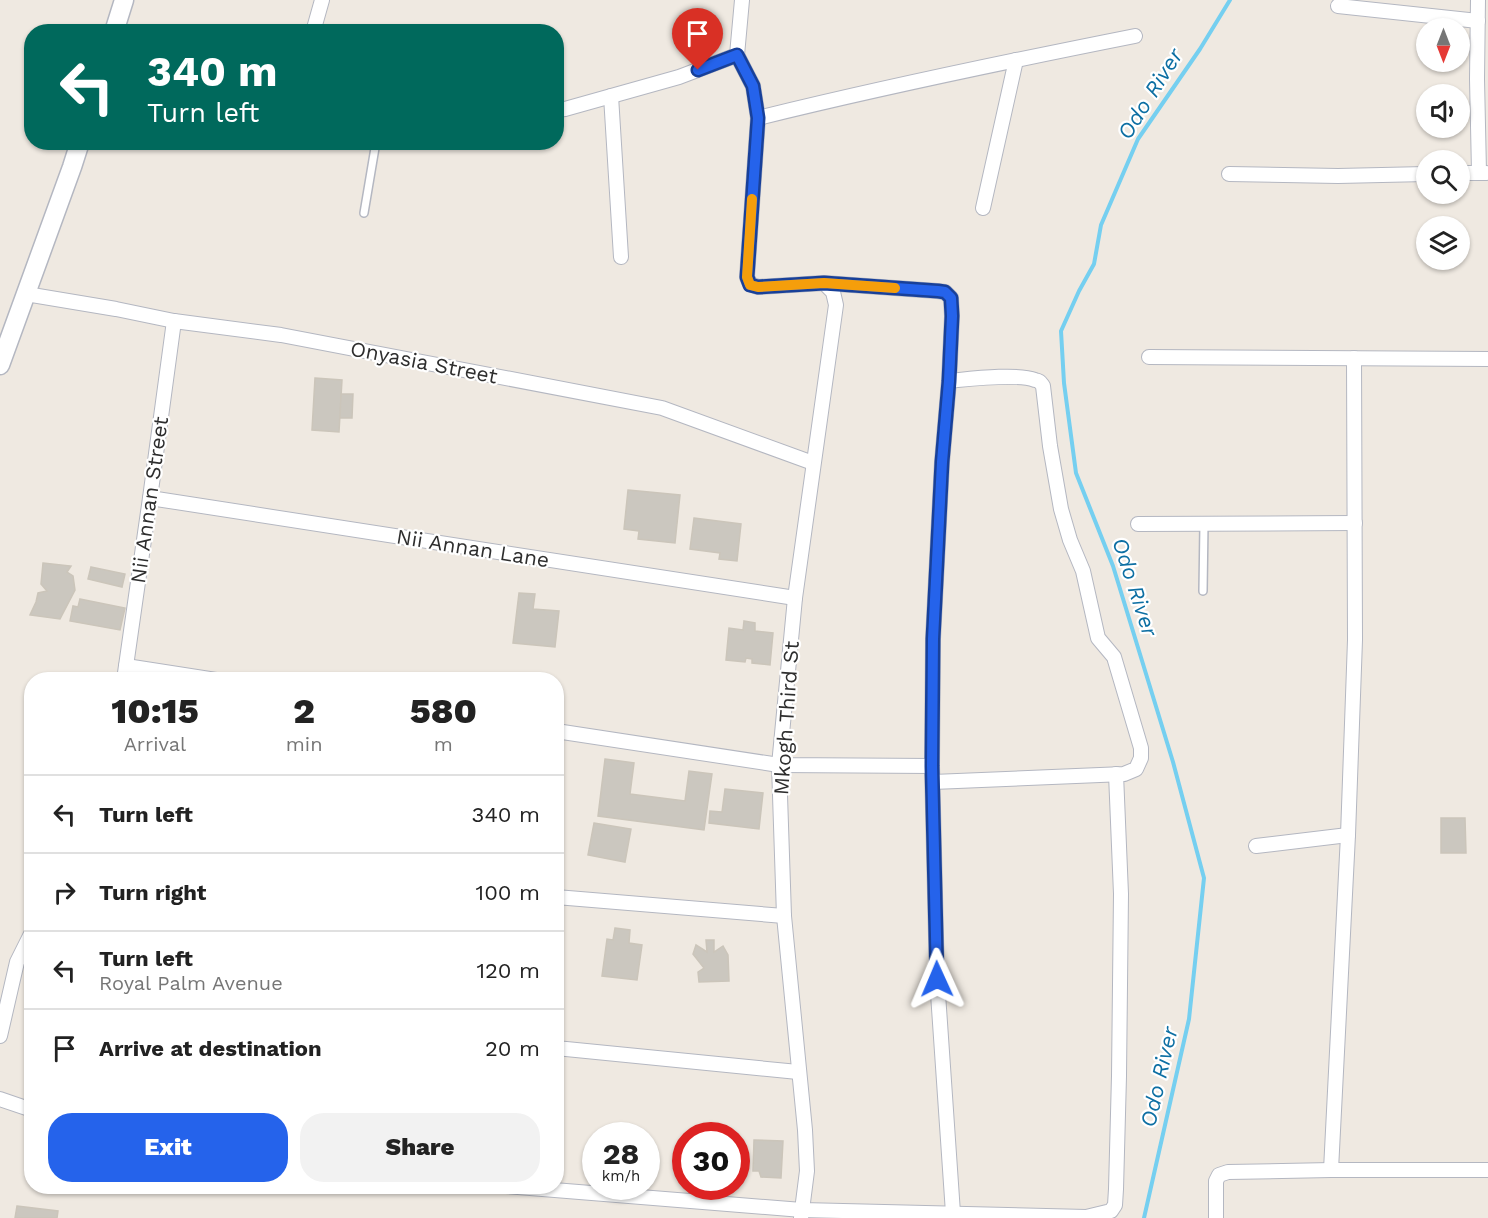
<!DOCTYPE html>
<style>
:root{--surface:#fff;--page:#f2f2f2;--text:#222;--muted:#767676;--line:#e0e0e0;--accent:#2563eb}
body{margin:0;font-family:"Work Sans",sans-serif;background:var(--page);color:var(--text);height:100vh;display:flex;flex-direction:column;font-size:22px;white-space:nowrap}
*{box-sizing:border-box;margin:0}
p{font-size:20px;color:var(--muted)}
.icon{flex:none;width:33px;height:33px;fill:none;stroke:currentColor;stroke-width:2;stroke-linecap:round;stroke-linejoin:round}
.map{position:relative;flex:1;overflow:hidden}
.sheet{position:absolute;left:24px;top:672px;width:540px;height:522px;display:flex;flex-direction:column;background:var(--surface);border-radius:24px;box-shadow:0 2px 4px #0004}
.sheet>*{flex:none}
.top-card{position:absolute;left:24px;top:24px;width:540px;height:126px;border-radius:24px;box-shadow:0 2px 4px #0004;background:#00695c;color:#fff;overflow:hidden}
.needle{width:39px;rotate:180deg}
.buttons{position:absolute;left:1416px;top:18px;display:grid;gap:12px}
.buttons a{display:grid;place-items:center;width:54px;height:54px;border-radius:50%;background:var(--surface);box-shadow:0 2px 4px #0004;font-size:30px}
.speed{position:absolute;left:582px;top:1122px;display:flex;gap:12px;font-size:30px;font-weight:700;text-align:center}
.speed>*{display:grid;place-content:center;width:78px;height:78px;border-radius:50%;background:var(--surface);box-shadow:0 2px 4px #0004;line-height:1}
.speed small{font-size:15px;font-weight:400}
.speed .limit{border:9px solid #d22;background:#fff;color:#111}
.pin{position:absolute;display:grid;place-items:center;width:51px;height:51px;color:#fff;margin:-62px -26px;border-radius:50% 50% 50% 0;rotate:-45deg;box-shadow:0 0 6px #0007}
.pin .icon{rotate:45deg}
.me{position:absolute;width:66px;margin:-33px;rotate:359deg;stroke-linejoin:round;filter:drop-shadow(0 0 4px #0008)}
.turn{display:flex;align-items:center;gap:21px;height:126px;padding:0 24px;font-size:27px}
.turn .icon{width:78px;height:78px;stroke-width:2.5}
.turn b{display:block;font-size:42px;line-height:51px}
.eta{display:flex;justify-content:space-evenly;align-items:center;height:102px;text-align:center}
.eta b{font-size:36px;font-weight:800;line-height:42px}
.action{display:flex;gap:12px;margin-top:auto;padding:12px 24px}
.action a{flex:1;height:69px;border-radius:24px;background:var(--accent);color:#fff;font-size:24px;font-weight:800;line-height:69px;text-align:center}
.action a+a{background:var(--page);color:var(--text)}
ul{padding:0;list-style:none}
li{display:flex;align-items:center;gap:18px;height:78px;padding:0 24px;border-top:2px solid var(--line)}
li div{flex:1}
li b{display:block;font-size:22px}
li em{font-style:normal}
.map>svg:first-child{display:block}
</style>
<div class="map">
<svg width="1488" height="1218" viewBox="0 0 1488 1218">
<rect width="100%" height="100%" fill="#efe9e1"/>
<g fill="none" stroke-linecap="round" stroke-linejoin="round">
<!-- stream -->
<path stroke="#75cff0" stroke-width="4" d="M 1144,1218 L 1189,1019 L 1204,878 L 1173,762 L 1113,566 L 1076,473 L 1064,383 L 1061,331 L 1079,291 L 1094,264 L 1101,225 L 1138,139 L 1200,49 L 1230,0"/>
</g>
<!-- building -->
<g fill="#cbc7bf" stroke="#cbc5ba" stroke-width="1.5">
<path d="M 315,378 L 342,380 L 339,432 L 312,430 Z"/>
<path d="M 341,394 L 353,394 L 352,418 L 340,418 Z"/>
<path d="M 628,490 L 680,495 L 675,543 L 638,539 L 639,531 L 624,529 Z"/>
<path d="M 694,518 L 741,524 L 737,561 L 719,559 L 720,553 L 690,549 Z"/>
<path d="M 43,563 L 71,566 L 67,572 L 73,576 L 75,590 L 60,619 L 30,615 L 36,602 L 38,593 L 47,591 L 41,584 Z"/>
<path d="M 91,567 L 125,574 L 122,587 L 88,579 Z"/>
<path d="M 519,593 L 535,594 L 533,609 L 559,611 L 555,647 L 513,643 Z"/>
<path d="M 80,599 L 125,608 L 120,630 L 70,621 L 73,606 L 78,607 Z"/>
<path d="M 744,621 L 755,623 L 755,631 L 773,633 L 770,665 L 752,663 L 752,659 L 746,658 L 745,662 L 726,660 L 729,628 L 743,630 Z"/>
<path d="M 605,759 L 634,763 L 630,794 L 685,801 L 689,771 L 712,774 L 704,830 L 598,816 Z"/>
<path d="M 725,789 L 763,793 L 759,829 L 709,823 L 710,811 L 722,812 Z"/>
<path d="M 1441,818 L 1465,818 L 1466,853 L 1441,853 Z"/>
<path d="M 594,823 L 631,829 L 625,862 L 588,855 Z"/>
<path d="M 615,928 L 630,930 L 629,943 L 642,945 L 637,980 L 602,976 L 607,939 L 613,940 Z"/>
<path d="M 706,940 L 714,940 L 714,952 L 723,946 L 728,955 L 729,981 L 699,982 L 698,972 L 704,968 L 693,954 L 696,945 L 707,952 Z"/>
<path d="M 754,1140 L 783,1141 L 781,1178 L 761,1177 L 759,1171 L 753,1171 Z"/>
<path d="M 17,1206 L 58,1211 L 57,1218 L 15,1218 Z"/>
</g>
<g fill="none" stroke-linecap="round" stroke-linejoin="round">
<!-- service casing -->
<g stroke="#b4b7c1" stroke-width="10">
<g id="service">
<path d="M 364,213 L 376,142"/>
<path d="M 1203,591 L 1204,524"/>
</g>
</g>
<!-- minor casing -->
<g stroke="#b4b7c1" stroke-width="16">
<g id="minor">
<path d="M 742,0 L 737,55 L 753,86 L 758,118 L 747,277 L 750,284 L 758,287 L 824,283 L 833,292 L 836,305 L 795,598 L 779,765 L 784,916 L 805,1130 L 807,1171 L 801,1218"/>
<path d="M 1478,0 L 1477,79 L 1479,172"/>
<path d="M 1338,6 L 1478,21"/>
<path d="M 313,32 L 322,0"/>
<path d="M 611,96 L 621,257"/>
<path d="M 556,110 L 565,109 L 679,77 L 737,55"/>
<path d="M 758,118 C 883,87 1009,61 1135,36"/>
<path d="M 1460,173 L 1486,173"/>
<path d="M 1229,174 L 1338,176 L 1426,174"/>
<path d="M 983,208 L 1016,60"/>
<path d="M 824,283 L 937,291 L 945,292 L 951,298 L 952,316 L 949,381 L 942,462 L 933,639 L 932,766 L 937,979 L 953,1213"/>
<path d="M 26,294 L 116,309 L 174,321 L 281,335 L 662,408 L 813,463"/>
<path d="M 1149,357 L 1488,359"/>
<path d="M 150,498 L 795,598"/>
<path d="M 1138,524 L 1355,523"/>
<path d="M 126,666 L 216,680"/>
<path d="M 124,680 L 150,498 L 174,321"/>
<path d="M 556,731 L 779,765 L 932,766"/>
<path d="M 933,782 L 1124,774 L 1136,769 L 1141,758 L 1141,748 L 1114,657 L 1098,638 L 1083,571 L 1070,540 L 1061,509 L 1050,446 L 1043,386 C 1040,382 1040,381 1035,380 C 1017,373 970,379 949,381"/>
<path d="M 1256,846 L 1348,835"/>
<path d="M 556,897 L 784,916"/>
<path d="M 0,1036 L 17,962 L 32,932"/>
<path d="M 556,1048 L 798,1072"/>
<path d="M 0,1099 L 32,1110"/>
<path d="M 1331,1170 L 1348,835 L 1355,640 L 1354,358"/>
<path d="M 506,1186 L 802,1210 L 1086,1217 L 1111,1211 L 1115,1205 L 1116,1189 L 1119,1076 L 1121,894 L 1116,774"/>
<path d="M 1216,1218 L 1216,1181 L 1219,1175 L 1228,1172 L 1331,1170 L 1488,1170"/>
</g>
</g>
<!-- tertiary casing -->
<g stroke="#b4b7c1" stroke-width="21">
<g id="tertiary">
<path d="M 114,32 L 124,0"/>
<path d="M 0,365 L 72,167 L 80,142"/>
</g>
</g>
<!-- service -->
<use href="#service" stroke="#fff" stroke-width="7"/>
<!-- minor -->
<use href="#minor" stroke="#fff" stroke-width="14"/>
<!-- tertiary -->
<use href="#tertiary" stroke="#fff" stroke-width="18"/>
</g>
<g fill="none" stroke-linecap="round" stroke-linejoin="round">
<!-- route casing -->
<g stroke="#184099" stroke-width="15">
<path id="route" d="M 698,70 L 737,55 L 753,86 L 758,118 L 747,277 L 750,285 L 758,287 L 824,283 L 938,291 L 945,292 L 951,298 L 952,316 L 949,381 L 942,462 L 933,639 L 932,766 L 937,979"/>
</g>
<!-- route -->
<use href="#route" stroke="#2563eb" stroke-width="10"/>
<!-- slow -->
<path stroke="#f59e0b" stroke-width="10" d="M 752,199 L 747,277 L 750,285 L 758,287 L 824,283 L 895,288"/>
</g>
<g text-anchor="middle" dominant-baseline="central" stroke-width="4.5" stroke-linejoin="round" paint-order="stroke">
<!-- street labels -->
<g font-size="21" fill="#2e2e2e" stroke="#fff">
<text transform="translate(424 362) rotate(11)">Onyasia Street</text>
<text transform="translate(149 500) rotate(-82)">Nii Annan Street</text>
<text transform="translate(473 548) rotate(9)">Nii Annan Lane</text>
<text transform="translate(786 718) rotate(-86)">Mkogh Third St</text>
</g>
<!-- water labels -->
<g font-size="22" font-style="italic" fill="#0d6fa3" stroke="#fff">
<text transform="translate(1150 94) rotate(-58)">Odo River</text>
<text transform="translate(1135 587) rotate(72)">Odo River</text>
<text transform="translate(1159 1077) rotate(-77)">Odo River</text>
</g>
</g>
</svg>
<div class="buttons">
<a><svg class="needle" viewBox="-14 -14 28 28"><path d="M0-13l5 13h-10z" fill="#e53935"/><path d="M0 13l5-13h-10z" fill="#767676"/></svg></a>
<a><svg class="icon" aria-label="sound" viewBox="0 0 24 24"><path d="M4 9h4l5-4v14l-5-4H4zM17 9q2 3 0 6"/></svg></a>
<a><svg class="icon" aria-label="search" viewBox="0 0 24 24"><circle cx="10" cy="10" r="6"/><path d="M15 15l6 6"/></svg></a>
<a><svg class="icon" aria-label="layers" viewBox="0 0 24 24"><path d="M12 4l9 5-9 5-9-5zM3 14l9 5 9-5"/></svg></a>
</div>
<div class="speed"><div>28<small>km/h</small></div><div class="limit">30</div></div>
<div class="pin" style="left:698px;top:70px;background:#d93025"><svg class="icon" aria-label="arrive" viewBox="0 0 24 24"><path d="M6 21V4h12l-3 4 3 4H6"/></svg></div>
<svg class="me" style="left:937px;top:979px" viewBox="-20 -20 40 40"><path d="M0-17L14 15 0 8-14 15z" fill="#2563eb" stroke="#fff" stroke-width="4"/></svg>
<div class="top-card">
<div class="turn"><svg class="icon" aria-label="left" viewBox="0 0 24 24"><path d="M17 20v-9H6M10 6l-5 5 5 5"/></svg><div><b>340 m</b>Turn left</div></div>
</div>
<section class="sheet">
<div class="eta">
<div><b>10:15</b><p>Arrival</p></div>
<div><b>2</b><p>min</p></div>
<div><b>580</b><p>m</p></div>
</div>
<ul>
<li><svg class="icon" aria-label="left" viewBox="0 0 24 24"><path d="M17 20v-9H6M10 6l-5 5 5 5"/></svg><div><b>Turn left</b></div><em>340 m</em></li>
<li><svg class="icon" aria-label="right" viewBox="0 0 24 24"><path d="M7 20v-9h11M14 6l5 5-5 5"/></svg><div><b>Turn right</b></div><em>100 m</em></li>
<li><svg class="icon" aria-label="left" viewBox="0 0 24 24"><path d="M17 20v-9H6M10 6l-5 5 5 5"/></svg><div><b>Turn left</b><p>Royal Palm Avenue</p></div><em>120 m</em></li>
<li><svg class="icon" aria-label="arrive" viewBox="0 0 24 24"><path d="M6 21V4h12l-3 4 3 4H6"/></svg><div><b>Arrive at destination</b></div><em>20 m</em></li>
</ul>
<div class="action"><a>Exit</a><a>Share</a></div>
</section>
</div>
